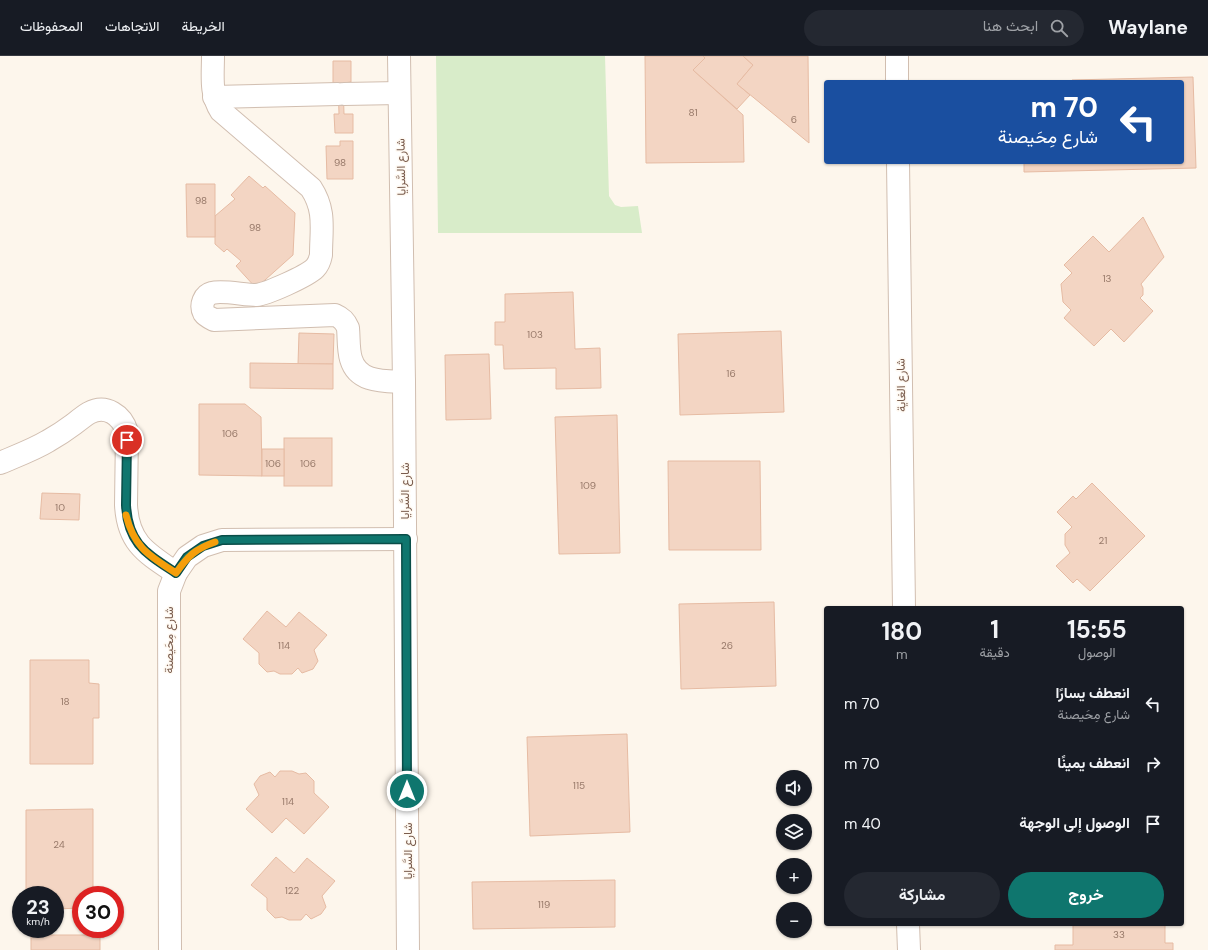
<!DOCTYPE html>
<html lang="ar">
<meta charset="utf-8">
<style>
:root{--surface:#171b24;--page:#242831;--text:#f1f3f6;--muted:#9ea1a6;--line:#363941;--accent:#0f766e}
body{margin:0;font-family:"DM Sans",Vazirmatn,sans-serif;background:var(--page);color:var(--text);direction:rtl;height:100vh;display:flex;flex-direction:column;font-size:15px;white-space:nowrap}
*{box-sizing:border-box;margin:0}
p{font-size:13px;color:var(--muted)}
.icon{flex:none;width:22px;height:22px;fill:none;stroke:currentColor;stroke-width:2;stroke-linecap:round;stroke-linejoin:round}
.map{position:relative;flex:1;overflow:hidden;direction:ltr}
.drawer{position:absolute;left:824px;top:550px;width:360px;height:320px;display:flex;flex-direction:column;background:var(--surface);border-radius:4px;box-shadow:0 1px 3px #0004;direction:rtl}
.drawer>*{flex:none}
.hud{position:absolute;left:824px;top:24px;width:360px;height:84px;border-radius:4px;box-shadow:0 1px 3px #0004;direction:rtl;background:#1a4fa0;color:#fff;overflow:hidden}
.fabs{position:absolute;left:776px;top:714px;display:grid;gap:8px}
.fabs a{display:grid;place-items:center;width:36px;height:36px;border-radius:50%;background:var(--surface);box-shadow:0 1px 3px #0004;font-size:20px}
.speed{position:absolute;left:12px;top:830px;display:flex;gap:8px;font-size:20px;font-weight:700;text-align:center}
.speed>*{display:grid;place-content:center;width:52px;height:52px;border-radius:50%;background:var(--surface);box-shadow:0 1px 3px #0004;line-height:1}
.speed small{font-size:10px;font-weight:400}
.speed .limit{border:6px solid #d22;background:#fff;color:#111}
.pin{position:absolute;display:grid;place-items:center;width:34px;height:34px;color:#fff;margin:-17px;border:2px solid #fff;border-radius:50%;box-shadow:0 1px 4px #0007}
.me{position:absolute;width:44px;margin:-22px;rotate:0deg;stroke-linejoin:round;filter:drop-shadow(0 0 3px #0008)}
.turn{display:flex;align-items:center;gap:14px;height:84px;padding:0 20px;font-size:18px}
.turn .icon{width:52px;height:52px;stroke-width:2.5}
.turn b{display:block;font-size:28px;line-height:34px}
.eta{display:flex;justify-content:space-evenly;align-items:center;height:68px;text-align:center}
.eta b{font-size:24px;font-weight:700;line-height:28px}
.primary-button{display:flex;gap:8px;margin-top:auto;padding:8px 20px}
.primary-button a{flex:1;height:46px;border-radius:24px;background:var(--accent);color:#fff;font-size:16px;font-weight:700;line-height:46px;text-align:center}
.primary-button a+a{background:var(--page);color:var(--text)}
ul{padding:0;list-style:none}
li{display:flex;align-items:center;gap:12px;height:60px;padding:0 20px}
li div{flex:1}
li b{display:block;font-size:15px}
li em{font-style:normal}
header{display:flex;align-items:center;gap:24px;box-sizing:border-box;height:56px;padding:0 20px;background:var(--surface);border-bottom:1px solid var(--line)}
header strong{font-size:19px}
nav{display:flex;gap:22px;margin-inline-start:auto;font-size:14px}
.search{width:280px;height:36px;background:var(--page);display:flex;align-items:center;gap:10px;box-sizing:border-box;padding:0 14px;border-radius:22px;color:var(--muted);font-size:15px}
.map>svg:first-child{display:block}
</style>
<header>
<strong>Waylane</strong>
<div class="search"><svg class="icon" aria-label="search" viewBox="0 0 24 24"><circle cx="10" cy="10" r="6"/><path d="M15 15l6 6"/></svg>ابحث هنا</div>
<nav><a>الخريطة</a><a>الاتجاهات</a><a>المحفوظات</a></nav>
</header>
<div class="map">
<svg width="1208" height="894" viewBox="0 0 1208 894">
<rect width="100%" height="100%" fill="#fdf6ec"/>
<!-- green -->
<path fill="#d8ecc9" d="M 436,0 L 605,0 L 609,140 L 615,149 L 621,151 L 638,150 L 642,177 L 438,177 Z"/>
<!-- building -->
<g fill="#f3d5c3" stroke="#e6bba3">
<path d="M 645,0 L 703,0 L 705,2 L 693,14 L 743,59 L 744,106 L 646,107 Z"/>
<path d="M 703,0 L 743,0 L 753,9 L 737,28 L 750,39 L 737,53 L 693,14 L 705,2 Z"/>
<path d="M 743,0 L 808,0 L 809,87 L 737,28 L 753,9 Z"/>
<path d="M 333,5 L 351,5 L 351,26 L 343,27 L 344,58 L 353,58 L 353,77 L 335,77 L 334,58 L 339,58 L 338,27 L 333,27 Z"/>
<path d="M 1193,21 L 1196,112 L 1024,116 L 1024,106 L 1182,106 L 1182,26 L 1072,26 L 1072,24 Z"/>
<path d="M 340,85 L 353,85 L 353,123 L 327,123 L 326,90 L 340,90 Z"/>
<path d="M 249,120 L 263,132 L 265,130 L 295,157 L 293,199 L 256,232 L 236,210 L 241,205 L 227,193 L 224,196 L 215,188 L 215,160 L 235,143 L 231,139 Z"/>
<path d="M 186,128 L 215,128 L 215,181 L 187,181 Z"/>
<path d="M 1143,161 L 1164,201 L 1141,228 L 1143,232 L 1143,239 L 1140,242 L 1153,255 L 1124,286 L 1111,273 L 1094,290 L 1064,262 L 1071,254 L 1063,246 L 1061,228 L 1072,217 L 1064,209 L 1093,180 L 1109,196 Z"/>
<path d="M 573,236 L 575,293 L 600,292 L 601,332 L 556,333 L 556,312 L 504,313 L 503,289 L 495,289 L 495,266 L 505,266 L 505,238 Z"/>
<path d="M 781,275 L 784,356 L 680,359 L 678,278 Z"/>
<path d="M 299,277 L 334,278 L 333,308 L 298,308 Z"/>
<path d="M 489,298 L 491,363 L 446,364 L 445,299 Z"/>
<path d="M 250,307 L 333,308 L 333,333 L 250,332 Z"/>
<path d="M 199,348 L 245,348 L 261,361 L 262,420 L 199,419 Z"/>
<path d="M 617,359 L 620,497 L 559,498 L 555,361 Z"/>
<rect x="284" y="382" width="48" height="48"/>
<rect x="262" y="393" width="22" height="27"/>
<path d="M 668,405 L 760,405 L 761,494 L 669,494 Z"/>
<path d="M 1092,427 L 1145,480 L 1090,535 L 1077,523 L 1073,527 L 1056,510 L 1070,497 L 1065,489 L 1065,478 L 1072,471 L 1057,456 L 1073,440 L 1076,443 Z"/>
<path d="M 42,437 L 80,438 L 79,464 L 40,463 Z"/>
<path d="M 774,546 L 776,630 L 681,633 L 679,548 Z"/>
<path d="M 267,555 L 286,571 L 299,556 L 327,579 L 314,594 L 318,605 L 313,613 L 302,617 L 298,612 L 292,618 L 280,618 L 274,615 L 267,616 L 259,608 L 259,597 L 243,583 Z"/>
<path d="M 30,604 L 89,604 L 89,627 L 99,628 L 99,662 L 93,662 L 93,708 L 30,708 Z"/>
<path d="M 627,678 L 630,776 L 530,780 L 527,681 Z"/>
<path d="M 280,715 L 292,715 L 299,718 L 306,717 L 314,725 L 314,737 L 329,751 L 304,778 L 286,762 L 272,777 L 246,753 L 259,739 L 254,728 L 260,720 L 270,716 L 275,721 Z"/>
<path d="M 93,753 L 93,839 L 81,839 L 81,852 L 55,853 L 55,839 L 26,839 L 26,754 Z"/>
<path d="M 276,801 L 294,817 L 307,802 L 335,825 L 322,840 L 326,851 L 321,858 L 311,863 L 306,858 L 301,864 L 289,864 L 282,861 L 275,862 L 267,854 L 267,842 L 251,829 Z"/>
<path d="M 615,824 L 615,871 L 473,873 L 472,826 Z"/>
<path d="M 1073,868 L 1165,868 L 1165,887 L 1173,887 L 1173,894 L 1055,894 L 1055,889 L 1073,889 Z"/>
<rect x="31" y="879" width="69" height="15"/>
</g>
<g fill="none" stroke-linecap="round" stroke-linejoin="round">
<!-- minor casing -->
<g stroke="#d1beb0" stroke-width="24">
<g id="minor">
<path d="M 213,0 C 213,19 210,38 221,55 L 311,132 C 326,155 321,173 321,199 C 320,204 318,209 315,212 C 307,220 267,238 256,239 C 244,239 222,234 212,237 C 204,239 200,249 204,257 C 206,260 210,262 214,264 L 335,259 C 342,262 345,265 348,272 C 349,282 348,293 351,303 C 358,327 384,325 404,326"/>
<path d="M 399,0 L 404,326 L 408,894"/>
<path d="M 897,0 L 897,26"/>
<path d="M 344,38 L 399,37"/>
<path d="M 214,41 L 338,38"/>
<path d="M 898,106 L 904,552"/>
<path d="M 0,407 C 16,400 33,394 48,385 C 57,380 66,374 74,368 C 79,364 84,360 89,357 C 106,348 122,359 127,376 L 126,449 C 128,487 146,497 176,517"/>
<path d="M 908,868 L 909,894"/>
<path d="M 170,894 L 169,555 L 169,535 L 176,517 L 187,501 L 203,490 L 222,484 L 406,483"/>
</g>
</g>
<!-- minor -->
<use href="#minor" stroke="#fff" stroke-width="22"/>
</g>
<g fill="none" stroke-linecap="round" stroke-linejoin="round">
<!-- route casing -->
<g stroke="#0a4d48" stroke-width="10">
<path id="route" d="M 127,384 L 126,449 C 128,488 146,497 176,517 L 187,501 L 203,490 L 222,484 L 406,483 L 407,735"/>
</g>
<!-- route -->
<use href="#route" stroke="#0f766e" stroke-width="7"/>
<!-- slow -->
<path stroke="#f59e0b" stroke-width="7" d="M 126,459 C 134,492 150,500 176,517 C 188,500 195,493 215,486"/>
</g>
<g text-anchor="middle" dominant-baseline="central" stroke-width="3" stroke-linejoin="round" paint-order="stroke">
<!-- number labels -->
<g font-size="10" fill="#987a6a">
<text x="693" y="56">81</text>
<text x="794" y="63">6</text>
<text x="340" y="106">98</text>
<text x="201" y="144">98</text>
<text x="255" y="171">98</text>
<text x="1107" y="222">13</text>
<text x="535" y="278">103</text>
<text x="731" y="317">16</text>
<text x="230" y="377">106</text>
<text x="273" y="407">106</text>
<text x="308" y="407">106</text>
<text x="588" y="429">109</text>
<text x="60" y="451">10</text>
<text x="1103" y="484">21</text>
<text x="284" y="589">114</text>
<text x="727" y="589">26</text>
<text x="65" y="645">18</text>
<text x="579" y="729">115</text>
<text x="288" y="745">114</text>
<text x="59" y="788">24</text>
<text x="292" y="834">122</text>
<text x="544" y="848">119</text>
<text x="1119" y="878">33</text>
</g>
<!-- street labels -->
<g font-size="12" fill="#7a5c4d" stroke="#fffaf3">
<text transform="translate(401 111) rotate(-91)">شارع السَّرايا</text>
<text transform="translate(901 329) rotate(-91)">شارع الغاية</text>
<text transform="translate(405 435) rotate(-90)">شارع السَّرايا</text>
<text transform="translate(169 584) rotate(-90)">شارع مِحَيصنة</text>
<text transform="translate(408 795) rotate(-90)">شارع السَّرايا</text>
</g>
</g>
</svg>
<div class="fabs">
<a><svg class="icon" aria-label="sound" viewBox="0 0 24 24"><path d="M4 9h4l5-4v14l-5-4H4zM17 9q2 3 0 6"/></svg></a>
<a><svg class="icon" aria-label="layers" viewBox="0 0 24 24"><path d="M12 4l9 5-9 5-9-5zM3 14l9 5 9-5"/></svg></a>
<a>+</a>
<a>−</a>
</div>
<div class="speed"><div>23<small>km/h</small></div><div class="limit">30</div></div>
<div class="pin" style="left:127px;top:384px;background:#d93025"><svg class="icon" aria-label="arrive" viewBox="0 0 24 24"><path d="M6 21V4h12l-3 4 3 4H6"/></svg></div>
<svg class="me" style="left:407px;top:735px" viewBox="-20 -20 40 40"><circle r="17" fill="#0f766e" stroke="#fff" stroke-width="3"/><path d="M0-11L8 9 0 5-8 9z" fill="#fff"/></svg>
<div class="hud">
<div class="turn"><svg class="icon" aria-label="left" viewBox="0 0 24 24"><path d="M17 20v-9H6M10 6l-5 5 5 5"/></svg><div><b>70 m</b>شارع مِحَيصنة</div></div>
</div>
<section class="drawer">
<div class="eta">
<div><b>15:55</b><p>الوصول</p></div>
<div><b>1</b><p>دقيقة</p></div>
<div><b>180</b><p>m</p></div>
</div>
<ul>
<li><svg class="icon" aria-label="left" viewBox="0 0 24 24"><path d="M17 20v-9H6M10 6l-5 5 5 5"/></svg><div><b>انعطف يسارًا</b><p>شارع مِحَيصنة</p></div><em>70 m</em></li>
<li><svg class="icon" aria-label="right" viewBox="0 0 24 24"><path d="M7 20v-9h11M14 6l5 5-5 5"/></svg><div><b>انعطف يمينًا</b></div><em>70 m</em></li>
<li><svg class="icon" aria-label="arrive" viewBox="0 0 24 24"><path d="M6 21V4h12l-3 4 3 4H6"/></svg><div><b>الوصول إلى الوجهة</b></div><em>40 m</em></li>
</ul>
<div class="primary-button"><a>خروج</a><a>مشاركة</a></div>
</section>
</div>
